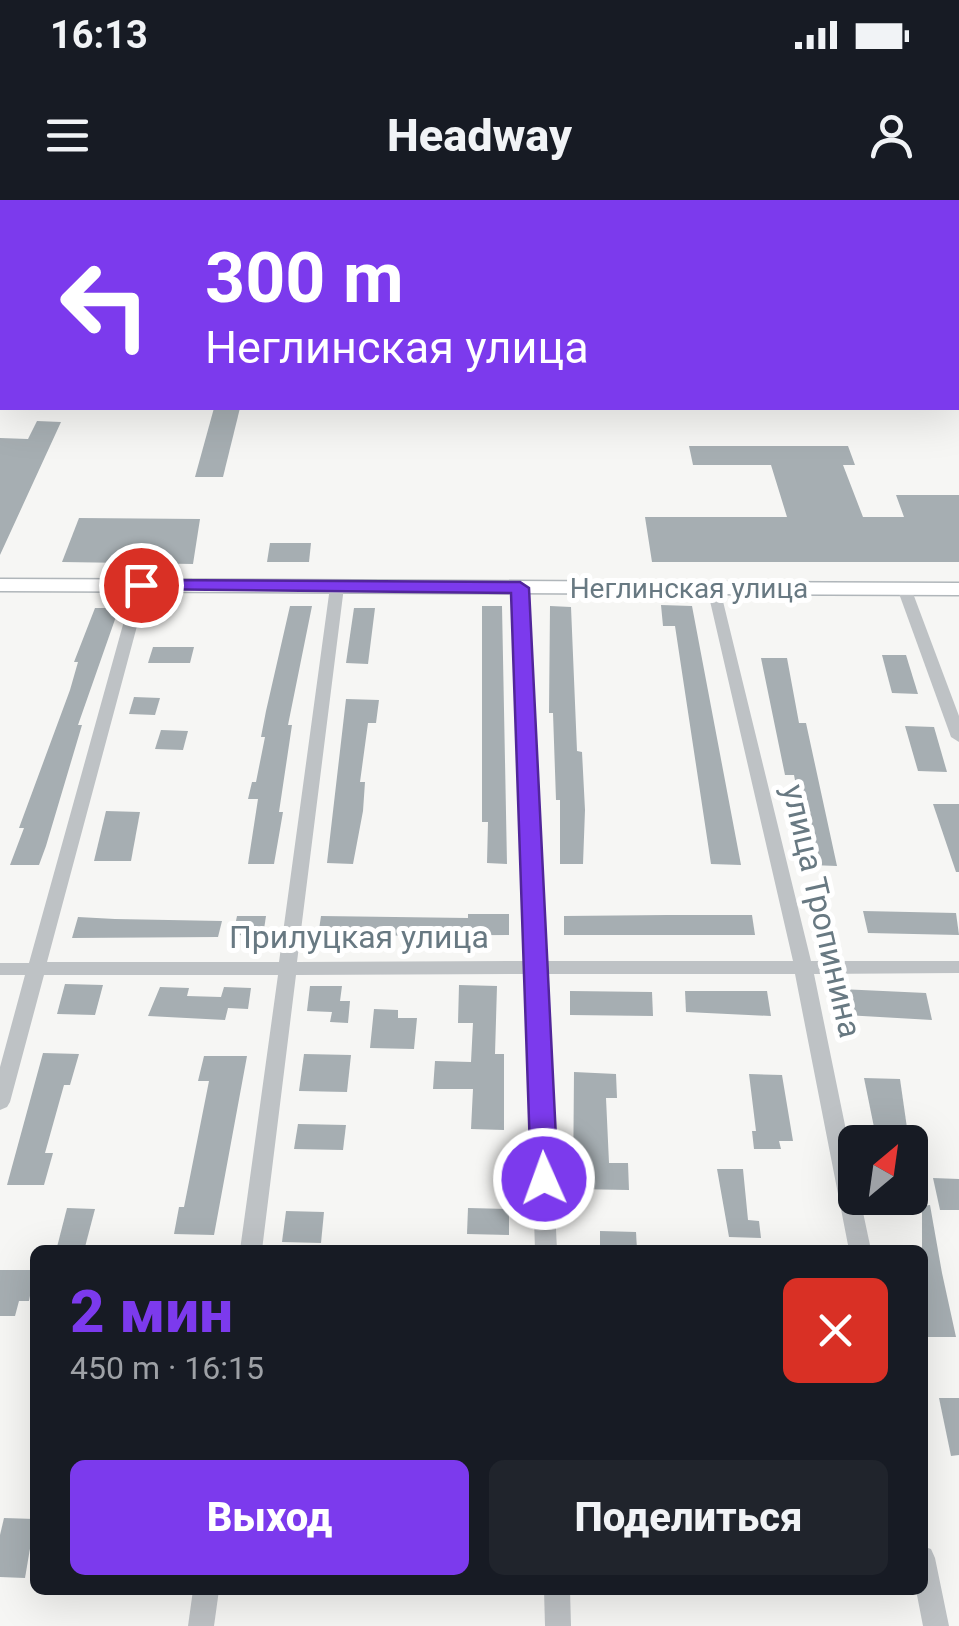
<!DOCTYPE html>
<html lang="ru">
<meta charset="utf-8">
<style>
:root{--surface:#171b24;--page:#20242c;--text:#f1f3f6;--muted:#9ea1a6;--accent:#7c3aed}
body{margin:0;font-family:Roboto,sans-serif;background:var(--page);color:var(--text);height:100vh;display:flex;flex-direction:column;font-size:38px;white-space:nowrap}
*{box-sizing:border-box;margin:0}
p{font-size:32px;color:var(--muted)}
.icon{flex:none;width:55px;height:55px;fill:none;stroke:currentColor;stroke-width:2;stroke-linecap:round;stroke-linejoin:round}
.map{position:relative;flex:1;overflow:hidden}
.panel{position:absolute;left:30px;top:1045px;width:898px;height:350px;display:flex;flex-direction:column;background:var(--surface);border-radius:15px;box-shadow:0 10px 40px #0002}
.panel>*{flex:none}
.hud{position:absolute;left:0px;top:0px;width:960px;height:210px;box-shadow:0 10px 40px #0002;background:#7c3aed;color:#fff;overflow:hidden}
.needle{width:65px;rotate:29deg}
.tools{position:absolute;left:838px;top:925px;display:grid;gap:20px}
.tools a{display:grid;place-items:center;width:90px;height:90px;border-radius:15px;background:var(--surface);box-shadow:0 10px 40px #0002;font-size:50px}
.pin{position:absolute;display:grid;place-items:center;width:85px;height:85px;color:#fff;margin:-42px;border:5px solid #fff;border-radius:50%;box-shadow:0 2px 10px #0007}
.me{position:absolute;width:110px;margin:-55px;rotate:358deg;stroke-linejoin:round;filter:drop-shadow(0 0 8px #0008)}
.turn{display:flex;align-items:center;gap:35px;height:210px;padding:0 40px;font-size:45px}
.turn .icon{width:130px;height:130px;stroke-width:2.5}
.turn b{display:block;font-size:70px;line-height:85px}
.round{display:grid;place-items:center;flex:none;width:105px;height:105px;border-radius:15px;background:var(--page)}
.overview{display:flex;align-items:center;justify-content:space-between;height:170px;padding:0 40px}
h1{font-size:60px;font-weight:800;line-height:75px;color:var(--accent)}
.cta{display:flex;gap:20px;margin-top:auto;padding:20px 40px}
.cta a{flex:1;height:115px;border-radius:15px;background:var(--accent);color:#fff;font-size:40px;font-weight:800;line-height:115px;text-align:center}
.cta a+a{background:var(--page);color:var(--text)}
.status{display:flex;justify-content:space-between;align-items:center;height:70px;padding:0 50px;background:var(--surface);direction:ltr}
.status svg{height:28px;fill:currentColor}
header{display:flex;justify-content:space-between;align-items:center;height:130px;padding:0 40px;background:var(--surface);font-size:45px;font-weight:800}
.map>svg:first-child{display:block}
</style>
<div class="status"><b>16:13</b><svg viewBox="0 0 49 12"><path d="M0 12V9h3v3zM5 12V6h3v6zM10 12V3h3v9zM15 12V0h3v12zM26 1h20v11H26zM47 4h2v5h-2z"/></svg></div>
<header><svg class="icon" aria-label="menu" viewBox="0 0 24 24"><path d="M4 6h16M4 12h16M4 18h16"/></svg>Headway<svg class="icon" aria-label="person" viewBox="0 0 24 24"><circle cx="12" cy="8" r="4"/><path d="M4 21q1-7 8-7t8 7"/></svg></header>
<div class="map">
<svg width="959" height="1426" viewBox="0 0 959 1426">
<rect width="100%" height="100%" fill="#f6f6f4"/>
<!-- building -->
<g fill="#a6aeb2">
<path d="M 214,208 L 240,208 L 223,277 L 195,277 Z"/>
<path d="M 37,221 L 61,222 L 0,355 L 0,238 L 28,239 Z"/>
<path d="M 689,246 L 848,246 L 855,265 L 843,265 L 863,317 L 904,317 L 896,295 L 959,295 L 959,362 L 652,362 L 645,317 L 787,317 L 771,265 L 693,265 Z"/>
<path d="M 79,318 L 200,319 L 193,364 L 62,362 Z"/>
<path d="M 270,343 L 311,343 L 309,362 L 267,362 Z"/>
<path d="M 661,405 L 692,406 L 741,665 L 711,664 L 675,426 L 663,426 Z"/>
<path d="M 290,406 L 312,406 L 288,525 L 292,525 L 279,612 L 283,612 L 274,664 L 248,664 L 258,599 L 248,599 L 252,582 L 256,582 L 265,537 L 261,537 L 266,511 Z"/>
<path d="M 482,406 L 502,406 L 507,664 L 487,663 L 488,622 L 482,622 Z"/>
<path d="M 550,406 L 571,407 L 577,551 L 582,552 L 585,610 L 583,664 L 560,664 L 560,600 L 556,600 L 553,513 L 549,513 Z"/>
<path d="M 95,408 L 119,408 L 78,525 L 82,525 L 46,646 L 39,665 L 10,665 L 24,628 L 19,628 L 70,490 L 78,462 L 74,462 Z"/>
<path d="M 354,408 L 375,408 L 368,464 L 346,463 Z"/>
<path d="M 153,447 L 194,447 L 190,463 L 148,463 Z"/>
<path d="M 882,455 L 906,455 L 918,494 L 892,493 Z"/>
<path d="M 761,458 L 787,458 L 799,523 L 806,523 L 837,666 L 811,665 L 794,575 L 785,575 Z"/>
<path d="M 134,497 L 160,498 L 155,515 L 129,514 Z"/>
<path d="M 346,499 L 379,500 L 376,523 L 368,523 L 360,582 L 365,582 L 363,611 L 353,664 L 327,663 Z"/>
<path d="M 905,526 L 934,527 L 947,572 L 918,571 Z"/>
<path d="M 161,530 L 188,531 L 183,550 L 155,549 Z"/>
<path d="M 933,604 L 959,604 L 959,672 L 956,672 Z"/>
<path d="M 106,611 L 140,612 L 131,661 L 94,661 Z"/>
<path d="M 863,711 L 956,713 L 959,735 L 868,733 Z"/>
<path d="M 468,714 L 509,714 L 509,735 L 318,736 L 321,716 L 468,718 Z"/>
<path d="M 667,715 L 752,715 L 755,735 L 564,735 L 564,716 Z"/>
<path d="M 237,716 L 266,716 L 263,736 L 233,735 Z"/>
<path d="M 78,717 L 115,719 L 222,721 L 218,737 L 72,738 Z"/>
<path d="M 65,784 L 103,785 L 95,815 L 57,814 Z"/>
<path d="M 459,785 L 497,786 L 495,854 L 504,854 L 504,930 L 471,929 L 473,889 L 433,889 L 435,861 L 471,862 L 473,823 L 458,823 Z"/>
<path d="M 310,786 L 342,786 L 340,801 L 350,801 L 348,823 L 330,822 L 332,812 L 307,811 Z"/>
<path d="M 160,787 L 189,788 L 187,796 L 221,797 L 224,787 L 251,788 L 248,809 L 228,808 L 225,820 L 148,816 Z"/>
<path d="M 840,789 L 926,793 L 932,820 L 845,815 Z"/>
<path d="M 570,791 L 652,792 L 653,816 L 570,815 Z"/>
<path d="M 685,791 L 767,791 L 771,816 L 686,812 Z"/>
<path d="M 374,809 L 398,810 L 398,818 L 417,818 L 414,849 L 370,848 Z"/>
<path d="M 43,853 L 79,854 L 70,885 L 64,885 L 45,953 L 53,953 L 44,985 L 7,985 Z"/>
<path d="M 304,854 L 351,855 L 347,892 L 299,891 Z"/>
<path d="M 204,856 L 247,856 L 214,1035 L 174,1034 L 179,1007 L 184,1007 L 209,881 L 198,881 Z"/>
<path d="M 574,872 L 616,874 L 617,898 L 606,898 L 609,963 L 628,963 L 629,990 L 573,989 Z"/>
<path d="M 749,874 L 782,875 L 793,941 L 779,941 L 781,949 L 754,949 L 752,931 L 756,931 Z"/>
<path d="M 864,878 L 900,879 L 909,942 L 877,942 Z"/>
<path d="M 298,924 L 346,925 L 343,950 L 294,949 Z"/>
<path d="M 717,969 L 743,969 L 748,1020 L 759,1021 L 761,1038 L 729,1037 Z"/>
<path d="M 933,978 L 959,979 L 959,1010 L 940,1010 Z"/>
<path d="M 930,1005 L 942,1073 L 956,1137 L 922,1137 L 922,1006 Z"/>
<path d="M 67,1008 L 95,1009 L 85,1047 L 57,1047 Z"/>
<path d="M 468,1008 L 509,1009 L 509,1035 L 467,1034 Z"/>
<path d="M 286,1011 L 324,1012 L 321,1043 L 282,1042 Z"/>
<path d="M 600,1031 L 636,1032 L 637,1050 L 600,1050 Z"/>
<path d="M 0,1070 L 35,1070 L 29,1101 L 19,1101 L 15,1116 L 0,1116 Z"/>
<path d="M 939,1198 L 959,1198 L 959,1255 L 951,1256 Z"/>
<path d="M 4,1318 L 35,1319 L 25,1378 L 0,1377 L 0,1335 Z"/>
</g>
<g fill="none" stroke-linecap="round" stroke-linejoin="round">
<!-- secondary casing -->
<g stroke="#b0b6ba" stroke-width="3">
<g id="secondary">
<path d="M 858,0 L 870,0 L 871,2 L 859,2 Z"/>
<rect x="958" y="74" width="1" height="8"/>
<path d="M 0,379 L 959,383 L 959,395 L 0,391 Z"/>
</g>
</g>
<!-- street -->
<g fill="#bec2c5" fill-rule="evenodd">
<path d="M 957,2 L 959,2 L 959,8 L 958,8 Z"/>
<rect x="0" y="68" width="2" height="6"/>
<path d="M 141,381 L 148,385 L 47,762 L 279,762 L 330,387 L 337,383 L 344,387 L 297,762 L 526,761 L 513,388 L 520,384 L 527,388 L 544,761 L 793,761 L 707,388 L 714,384 L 719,385 L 811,761 L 959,761 L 959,773 L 814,774 L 855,974 L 855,998 L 860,998 L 871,1050 L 849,1050 L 795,774 L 544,774 L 557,1050 L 535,1050 L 526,774 L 296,775 L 262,1050 L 240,1050 L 278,775 L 44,775 L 10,902 L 7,907 L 0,910 L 0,867 L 25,775 L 0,775 L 0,763 L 29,763 L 134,385 Z"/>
<path d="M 904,384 L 911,388 L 959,516 L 959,542 L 951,537 L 897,388 Z"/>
<path d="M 922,1346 L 931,1349 L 935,1358 L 949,1426 L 923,1426 L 916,1390 L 922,1390 Z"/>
<path d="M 193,1390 L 219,1390 L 214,1426 L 188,1426 Z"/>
<path d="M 544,1390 L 570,1390 L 571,1426 L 545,1426 Z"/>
</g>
<!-- secondary -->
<use href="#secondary" fill="#fff" fill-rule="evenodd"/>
</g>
<!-- route -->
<path fill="#7c3aed" stroke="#51269a" stroke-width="2.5" d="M 141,380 L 520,382 L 529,388 L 558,979 L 554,987 L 544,990 L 535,987 L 531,979 L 511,393 L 135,389 L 135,381 Z"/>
<g text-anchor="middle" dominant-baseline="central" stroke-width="10" stroke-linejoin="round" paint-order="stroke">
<!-- far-street labels -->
<g font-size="28" fill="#687982" stroke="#fff">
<text x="689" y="388">Неглинская улица</text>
</g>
<!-- street labels -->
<g font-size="32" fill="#687982" stroke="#fff">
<text transform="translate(822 711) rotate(77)">улица Тропинина</text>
<text x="359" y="737">Прилуцкая улица</text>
</g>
</g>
</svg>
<div class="tools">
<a><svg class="needle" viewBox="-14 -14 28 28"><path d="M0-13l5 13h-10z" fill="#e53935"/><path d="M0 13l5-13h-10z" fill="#9ea1a6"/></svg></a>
</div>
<div class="pin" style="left:141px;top:385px;background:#d93025"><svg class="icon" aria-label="arrive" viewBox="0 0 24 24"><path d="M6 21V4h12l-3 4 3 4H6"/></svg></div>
<svg class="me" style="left:544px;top:979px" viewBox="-20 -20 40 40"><circle r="17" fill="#7c3aed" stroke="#fff" stroke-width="3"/><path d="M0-11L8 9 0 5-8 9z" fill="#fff"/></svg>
<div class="hud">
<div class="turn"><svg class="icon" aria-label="left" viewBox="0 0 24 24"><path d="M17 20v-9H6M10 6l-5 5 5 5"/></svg><div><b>300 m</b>Неглинская улица</div></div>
</div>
<section class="panel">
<div class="overview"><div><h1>2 мин</h1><p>450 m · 16:15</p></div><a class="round" style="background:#d93025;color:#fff"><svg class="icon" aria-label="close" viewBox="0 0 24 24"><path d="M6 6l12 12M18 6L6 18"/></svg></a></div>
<div class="cta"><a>Выход</a><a>Поделиться</a></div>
</section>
</div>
